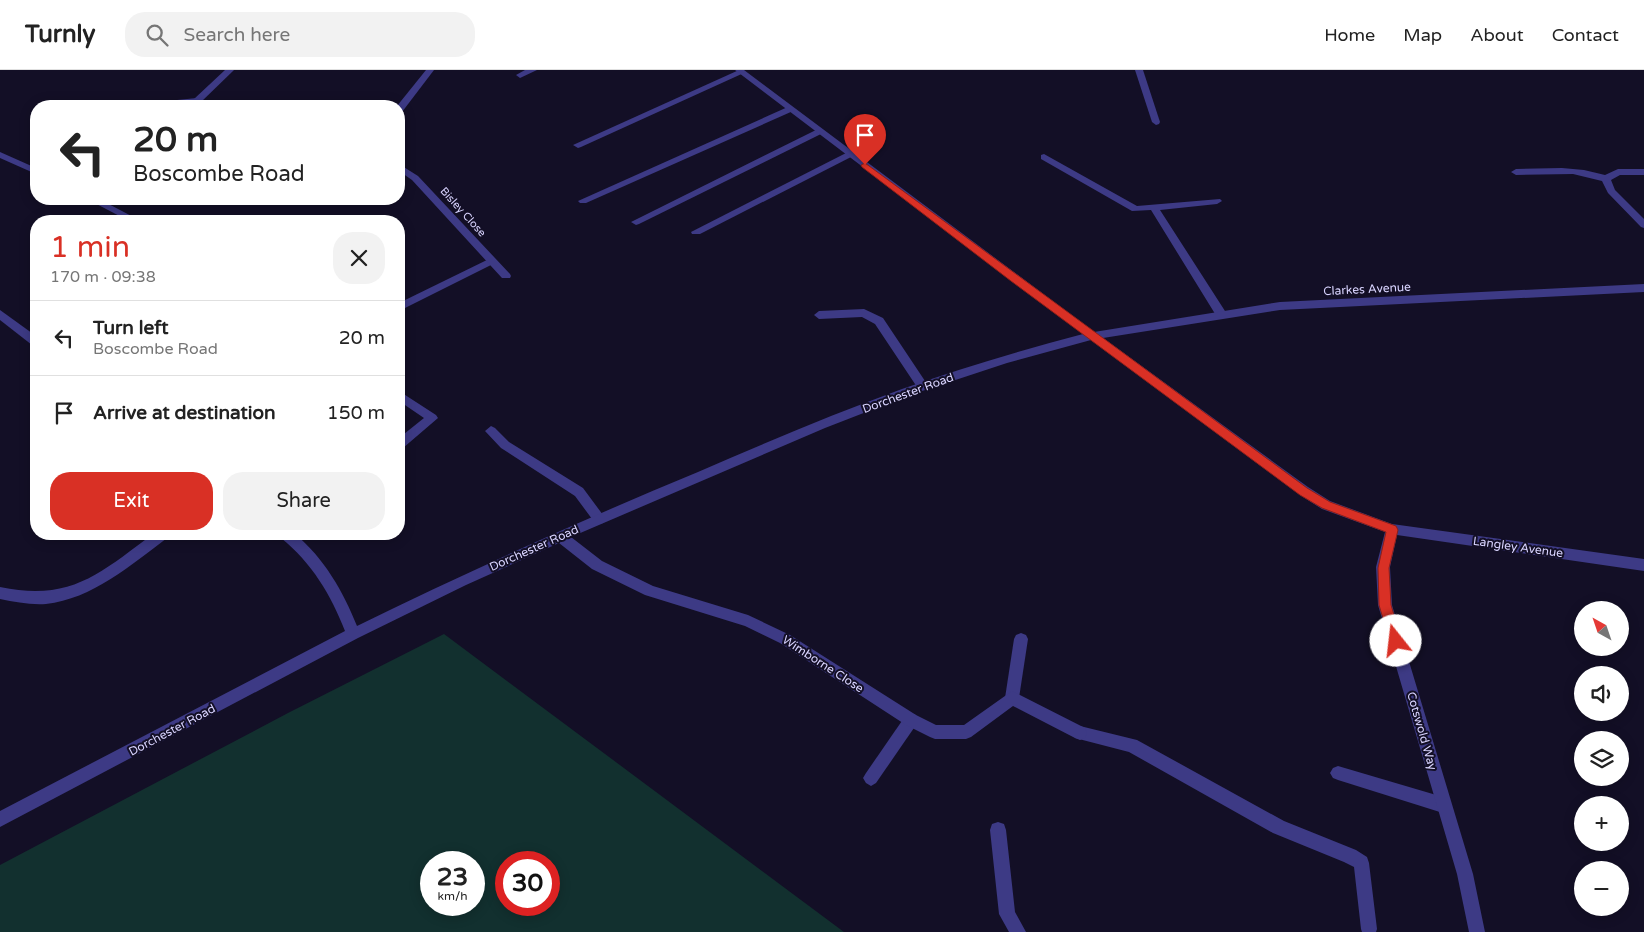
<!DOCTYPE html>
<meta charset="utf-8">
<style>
:root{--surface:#fff;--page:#f2f2f2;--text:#222;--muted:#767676;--line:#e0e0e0;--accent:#d93025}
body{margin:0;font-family:"Varela Round",sans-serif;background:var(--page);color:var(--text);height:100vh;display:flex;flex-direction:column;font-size:19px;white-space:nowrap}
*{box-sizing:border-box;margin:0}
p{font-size:16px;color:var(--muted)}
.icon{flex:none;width:28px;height:28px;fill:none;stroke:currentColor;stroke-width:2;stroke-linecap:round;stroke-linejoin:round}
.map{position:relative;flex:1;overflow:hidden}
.drawer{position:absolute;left:30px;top:145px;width:375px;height:325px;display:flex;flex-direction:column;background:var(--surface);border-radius:20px;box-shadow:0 2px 12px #0003}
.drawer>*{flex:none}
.banner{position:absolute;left:30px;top:30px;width:375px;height:105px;border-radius:20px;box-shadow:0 2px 12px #0003;background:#fff;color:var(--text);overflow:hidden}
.needle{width:32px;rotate:320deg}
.fabs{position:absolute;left:1574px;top:531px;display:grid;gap:10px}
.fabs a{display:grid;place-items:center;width:55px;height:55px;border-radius:50%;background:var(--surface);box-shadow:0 2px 12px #0003;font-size:25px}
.speed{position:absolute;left:420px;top:781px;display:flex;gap:10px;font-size:25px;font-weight:700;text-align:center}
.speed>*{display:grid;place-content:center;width:65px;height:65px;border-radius:50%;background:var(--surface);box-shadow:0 2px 12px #0003;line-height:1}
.speed small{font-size:12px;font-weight:400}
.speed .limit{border:8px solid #d22;background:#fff;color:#111}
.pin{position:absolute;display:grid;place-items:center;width:42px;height:42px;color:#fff;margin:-51px -21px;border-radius:50% 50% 50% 0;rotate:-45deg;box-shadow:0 0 5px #0007}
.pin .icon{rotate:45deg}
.me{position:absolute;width:55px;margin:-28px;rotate:344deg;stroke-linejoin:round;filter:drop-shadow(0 0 4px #0008)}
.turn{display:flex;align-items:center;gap:18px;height:105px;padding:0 20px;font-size:22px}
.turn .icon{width:65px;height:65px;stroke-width:2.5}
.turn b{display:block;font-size:35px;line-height:42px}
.round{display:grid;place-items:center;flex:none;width:52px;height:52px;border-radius:20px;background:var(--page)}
.summary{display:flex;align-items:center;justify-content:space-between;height:85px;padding:0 20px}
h1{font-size:30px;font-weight:600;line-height:38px;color:var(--accent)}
.action{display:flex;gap:10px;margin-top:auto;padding:10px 20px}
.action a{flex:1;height:58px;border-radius:20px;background:var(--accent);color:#fff;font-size:20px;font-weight:600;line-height:58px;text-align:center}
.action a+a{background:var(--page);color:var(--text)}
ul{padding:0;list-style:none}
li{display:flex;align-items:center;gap:15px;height:75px;padding:0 20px;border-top:1px solid var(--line)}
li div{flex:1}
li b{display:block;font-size:19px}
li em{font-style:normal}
header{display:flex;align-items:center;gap:30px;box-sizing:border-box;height:70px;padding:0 25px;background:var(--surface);border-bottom:1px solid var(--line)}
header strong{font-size:24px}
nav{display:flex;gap:28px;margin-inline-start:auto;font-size:18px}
.search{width:350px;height:45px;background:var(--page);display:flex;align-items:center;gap:12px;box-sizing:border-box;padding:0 18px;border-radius:20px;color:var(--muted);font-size:19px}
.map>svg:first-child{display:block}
</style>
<header>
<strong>Turnly</strong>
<div class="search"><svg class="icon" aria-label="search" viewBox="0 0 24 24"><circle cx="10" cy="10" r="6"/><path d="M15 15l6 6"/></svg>Search here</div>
<nav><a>Home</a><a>Map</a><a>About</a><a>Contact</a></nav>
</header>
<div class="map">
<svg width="1644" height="862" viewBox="0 0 1644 862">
<rect width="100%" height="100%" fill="#130f26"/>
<!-- green -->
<path fill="#12302f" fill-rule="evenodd" d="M 444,564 L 844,862 L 0,862 L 0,795 L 288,643 ZM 431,792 L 474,792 L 474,835 L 431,835 ZM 506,792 L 549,792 L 549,835 L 506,835 Z"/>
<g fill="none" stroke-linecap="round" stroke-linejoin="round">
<!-- service -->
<g fill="#3d3a85" fill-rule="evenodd">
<path d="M 525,0 L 537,0 L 520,8 L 516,5 Z"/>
<path d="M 739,0 L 746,2 L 581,77 L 578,78 L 573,75 Z"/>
<path d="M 197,28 L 201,31 L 200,33 L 170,36 L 143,36 L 147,33 Z"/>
<path d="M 790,36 L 794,39 L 793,41 L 586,133 L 580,133 L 578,131 Z"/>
<path d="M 820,58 L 824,61 L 823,63 L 639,154 L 636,155 L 631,152 Z"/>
<path d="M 850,81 L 855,84 L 853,86 L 700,164 L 692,164 L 691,162 Z"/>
<path d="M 0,82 L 36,98 L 36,104 L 0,88 Z"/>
<path d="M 1044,84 L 1137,136 L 1220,129 L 1222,131 L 1217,134 L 1160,140 L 1225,241 L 1226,244 L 1225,247 L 1217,247 L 1151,140 L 1132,141 L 1041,89 L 1041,85 Z"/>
<path d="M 87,129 L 99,129 L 141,151 L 129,151 Z"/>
<path d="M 491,188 L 496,191 L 495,193 L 399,241 L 399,233 Z"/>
<path d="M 864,239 L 883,248 L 929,317 L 927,320 L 919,320 L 875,254 L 862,247 L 819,249 L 814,245 L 819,241 Z"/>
<path d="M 399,321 L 436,345 L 438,348 L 403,378 L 399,380 L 399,368 L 424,348 L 399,331 Z"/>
<path d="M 491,356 L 495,358 L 509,372 L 583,418 L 603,445 L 605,449 L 603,453 L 599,454 L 595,453 L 575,426 L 501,378 L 485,361 Z"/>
<path d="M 153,464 L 168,464 L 167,468 C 131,495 92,529 46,534 C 30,535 15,532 0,529 L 0,517 C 70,532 99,504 153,464 Z"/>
<path d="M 1021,563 L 1026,565 L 1028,569 L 1019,628 L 1017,633 L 1012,635 L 1007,633 L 1005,628 L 1014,569 L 1016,565 Z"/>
<path d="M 911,643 L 916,645 L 918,650 L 916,655 L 876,713 L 871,716 L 866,713 L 863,708 L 866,703 L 906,645 Z"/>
<path d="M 1080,656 L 1137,670 L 1284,751 L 1356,780 L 1367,787 L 1369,793 L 1377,859 L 1376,862 L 1362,862 L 1361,859 L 1354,797 L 1344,792 L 1273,763 L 1129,682 L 1075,668 L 1073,663 L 1075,658 Z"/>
<path d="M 1338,696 L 1443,727 L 1448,730 L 1451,735 L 1448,740 L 1443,743 L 1338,710 L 1333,708 L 1330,703 L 1333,698 Z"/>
</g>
<!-- minor -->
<g fill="#3d3a85" fill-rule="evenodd">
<path d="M 225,0 L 234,0 L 200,33 L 194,33 L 194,29 Z"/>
<path d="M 426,0 L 434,0 L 402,42 L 399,43 L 397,36 Z"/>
<path d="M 735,0 L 744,0 L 1094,262 L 1280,232 L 1644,214 L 1644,222 L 1280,240 L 1103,268 L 1308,417 L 1330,431 L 1392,454 L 1644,489 L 1644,501 L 1397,465 L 1390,497 L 1392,535 L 1473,804 L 1485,862 L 1469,862 L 1457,804 L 1378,535 L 1376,497 L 1385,462 L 1322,439 L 1300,425 L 1091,270 L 1007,293 L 910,325 L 825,358 L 571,467 L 602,491 L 653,516 L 748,545 L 790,565 L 916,645 L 936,655 L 964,655 L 1012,621 L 1085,658 L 1087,663 L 1085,668 L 1080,670 L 1075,668 L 1013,636 L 971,667 L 966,669 L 935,669 L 930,667 L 906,655 L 780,573 L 745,556 L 645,525 L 592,499 L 559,473 L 466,515 L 358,568 L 0,757 L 0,741 L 345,561 C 331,525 312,493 281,468 L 280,464 L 295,464 C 324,488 343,521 357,556 C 469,501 582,450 698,402 C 765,373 833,344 902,319 C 961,298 1022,280 1083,264 Z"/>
<path d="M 1135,0 L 1143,0 L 1160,52 L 1159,54 L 1156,55 L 1152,52 Z"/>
<path d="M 399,94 L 418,106 L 510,204 L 511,206 L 510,208 L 502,208 L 412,110 L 399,101 Z"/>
<path d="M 1562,98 L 1584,100 L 1605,105 L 1618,99 L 1644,99 L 1644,105 L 1620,105 L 1611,110 L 1615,120 L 1644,149 L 1644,158 L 1641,157 L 1608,123 L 1602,111 L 1573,104 L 1516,105 L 1511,102 L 1516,99 Z"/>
<path d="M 0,240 L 36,266 L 36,276 L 32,275 L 0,250 Z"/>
<path d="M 998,752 L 1004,754 L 1006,760 L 1015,842 L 1026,862 L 1009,862 L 999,844 L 990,760 L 992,754 Z"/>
</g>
</g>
<!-- route -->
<path fill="#d93025" stroke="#8d1f18" d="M 865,93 L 1307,418 L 1330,432 L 1396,456 L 1398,460 L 1389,498 L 1391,535 L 1402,571 L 1400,575 L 1396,577 L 1391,575 L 1379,535 L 1378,498 L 1386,462 L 1322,438 L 1300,425 L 1011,211 L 862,97 L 861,95 Z"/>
<g text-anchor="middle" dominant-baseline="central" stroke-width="4" stroke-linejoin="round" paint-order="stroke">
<!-- far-street labels -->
<g font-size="11" fill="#d9d4ff" stroke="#130f26">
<text transform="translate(463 142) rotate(48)">Bisley Close</text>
</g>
<!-- street labels -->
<g font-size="12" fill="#d9d4ff" stroke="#130f26">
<text transform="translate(1367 219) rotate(-3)">Clarkes Avenue</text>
<text transform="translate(908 323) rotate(-20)">Dorchester Road</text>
<text transform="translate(1518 477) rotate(8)">Langley Avenue</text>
<text transform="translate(534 478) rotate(-24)">Dorchester Road</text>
<text transform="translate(823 594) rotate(33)">Wimborne Close</text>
<text transform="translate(172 660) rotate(-28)">Dorchester Road</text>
<text transform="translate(1422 661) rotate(74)">Cotswold Way</text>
</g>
</g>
</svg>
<div class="fabs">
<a><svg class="needle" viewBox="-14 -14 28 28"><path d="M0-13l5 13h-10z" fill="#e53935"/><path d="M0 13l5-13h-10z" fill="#767676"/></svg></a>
<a><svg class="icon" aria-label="sound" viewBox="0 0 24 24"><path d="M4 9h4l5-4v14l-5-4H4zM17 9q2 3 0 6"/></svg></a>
<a><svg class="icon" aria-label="layers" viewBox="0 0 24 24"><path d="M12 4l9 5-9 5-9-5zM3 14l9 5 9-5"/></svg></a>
<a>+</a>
<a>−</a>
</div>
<div class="speed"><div>23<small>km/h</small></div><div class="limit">30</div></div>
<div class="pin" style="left:865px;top:95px;background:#d93025"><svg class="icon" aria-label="arrive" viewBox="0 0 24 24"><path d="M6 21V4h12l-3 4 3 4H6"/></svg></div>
<svg class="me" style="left:1396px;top:571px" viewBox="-20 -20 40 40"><circle r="19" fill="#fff"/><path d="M0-13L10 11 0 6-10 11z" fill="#d93025"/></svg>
<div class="banner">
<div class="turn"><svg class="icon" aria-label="left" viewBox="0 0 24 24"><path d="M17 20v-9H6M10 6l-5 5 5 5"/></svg><div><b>20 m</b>Boscombe Road</div></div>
</div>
<section class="drawer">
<div class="summary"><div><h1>1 min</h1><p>170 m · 09:38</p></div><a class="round"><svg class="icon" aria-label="close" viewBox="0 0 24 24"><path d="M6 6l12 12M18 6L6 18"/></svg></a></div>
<ul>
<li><svg class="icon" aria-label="left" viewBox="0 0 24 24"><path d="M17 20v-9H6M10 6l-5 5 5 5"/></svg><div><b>Turn left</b><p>Boscombe Road</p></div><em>20 m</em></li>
<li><svg class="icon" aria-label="arrive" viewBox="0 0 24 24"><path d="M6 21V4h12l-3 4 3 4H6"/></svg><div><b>Arrive at destination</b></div><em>150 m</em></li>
</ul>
<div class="action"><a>Exit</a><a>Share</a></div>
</section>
</div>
